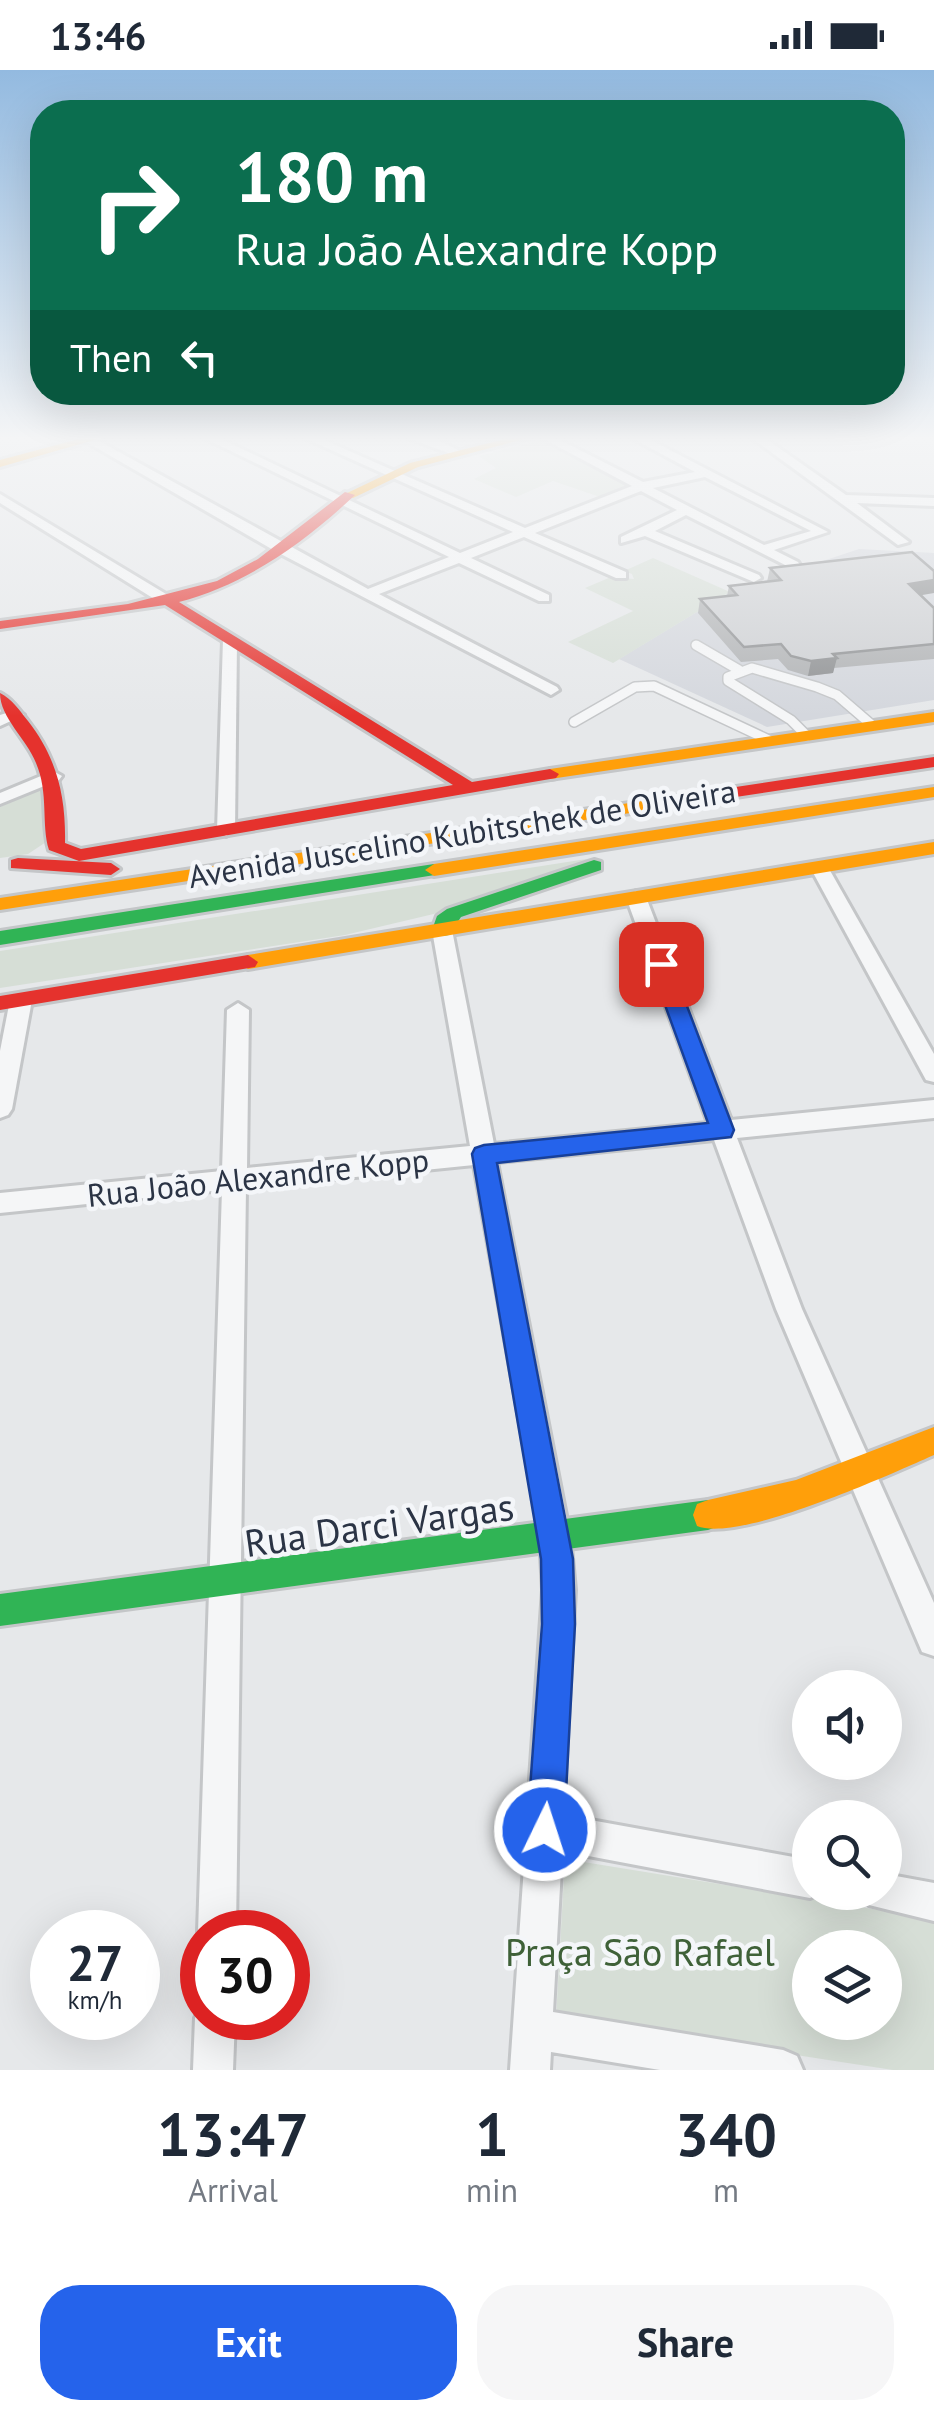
<!DOCTYPE html>
<meta charset="utf-8">
<style>
:root{--surface:#fff;--page:#f6f6f7;--text:#1f2937;--muted:#747a83;--accent:#2563eb}
body{margin:0;font-family:"PT Sans",sans-serif;background:var(--page);color:var(--text);height:100vh;display:flex;flex-direction:column;font-size:38px;white-space:nowrap}
*{box-sizing:border-box;margin:0}
p{font-size:32px;color:var(--muted)}
.icon{flex:none;width:55px;height:55px;fill:none;stroke:currentColor;stroke-width:2;stroke-linecap:round;stroke-linejoin:round}
.map{position:relative;height:2000px;overflow:hidden}
.side{display:flex;flex-direction:column;background:var(--surface);flex:1}
.side>*{flex:none}
.banner{position:absolute;left:30px;top:30px;width:875px;height:305px;border-radius:40px;box-shadow:0 10px 40px #0002;background:#0b6e4f;color:#fff;overflow:hidden}
.tools{position:absolute;left:792px;top:1600px;display:grid;gap:20px}
.tools a{display:grid;place-items:center;width:110px;height:110px;border-radius:50%;background:var(--surface);box-shadow:0 10px 40px #0002;font-size:50px}
.speed{position:absolute;left:30px;top:1840px;display:flex;gap:20px;font-size:50px;font-weight:700;text-align:center}
.speed>*{display:grid;place-content:center;width:130px;height:130px;border-radius:50%;background:var(--surface);box-shadow:0 10px 40px #0002;line-height:1}
.speed small{font-size:25px;font-weight:400}
.speed .limit{border:15px solid #d22;background:#fff;color:#111}
.pin{position:absolute;display:grid;place-items:center;width:85px;height:85px;color:#fff;margin:-42px;border-radius:20px;box-shadow:0 5px 15px #0006}
.me{position:absolute;width:110px;margin:-55px;rotate:4deg;stroke-linejoin:round;filter:drop-shadow(0 0 8px #0008)}
.turn{display:flex;align-items:center;gap:35px;height:210px;padding:0 40px;font-size:45px}
.turn .icon{width:130px;height:130px;stroke-width:2.5}
.turn b{display:block;font-size:70px;line-height:85px}
.then{display:flex;align-items:center;height:95px;padding:0 40px;background:#0003;gap:20px;font-size:38px}
.eta{display:flex;justify-content:space-evenly;align-items:center;height:170px;text-align:center}
.eta b{font-size:60px;font-weight:800;line-height:70px}
.action{display:flex;gap:20px;margin-top:auto;padding:20px 40px}
.action a{flex:1;height:115px;border-radius:40px;background:var(--accent);color:#fff;font-size:40px;font-weight:800;line-height:115px;text-align:center}
.action a+a{background:var(--page);color:var(--text)}
.status{display:flex;justify-content:space-between;align-items:center;height:70px;padding:0 50px;background:var(--surface);direction:ltr}
.status svg{height:28px;fill:currentColor}
.map>svg:first-child{display:block}
</style>
<div class="status"><b>13:46</b><svg viewBox="0 0 49 12"><path d="M0 12V9h3v3zM5 12V6h3v6zM10 12V3h3v9zM15 12V0h3v12zM26 1h20v11H26zM47 4h2v5h-2z"/></svg></div>
<div class="map">
<svg width="934" height="2000" viewBox="0 0 934 2000">
<rect width="100%" height="100%" fill="#e6e8ea"/>
<!-- built -->
<path fill="#d4d7dd" d="M 859,479 L 934,483 L 934,630 L 767,657 L 619,589 L 730,522 Z"/>
<!-- green -->
<g fill="#d6ded6" fill-rule="evenodd">
<path d="M 542,370 L 631,413 L 600,427 L 553,411 L 516,427 L 474,409 L 496,398 L 479,386 Z"/>
<path d="M 653,488 L 730,522 L 613,593 L 568,572 L 633,541 L 585,518 L 611,507 L 634,509 L 632,504 L 624,501 Z"/>
<path d="M 47,716 L 46,772 L 28,784 L 0,788 L 0,737 Z"/>
<path d="M 593,788 L 442,842 L 345,865 L 0,918 L 0,881 Z"/>
<path d="M 565,1789 L 934,1849 L 934,2000 L 893,2000 L 556,1948 ZM 810,1878 L 885,1878 L 885,1952 L 810,1952 Z"/>
</g>
<g fill="none" stroke-linecap="round" stroke-linejoin="round">
<!-- lane casing -->
<g stroke="#c4c6c8" stroke-width="12">
<g id="lane">
<path d="M 696,575 L 739,600"/>
<path d="M 574,652 L 635,617 L 654,616 L 771,671"/>
<path d="M 807,666 L 791,650 L 728,611 L 728,607 L 752,598 L 817,617 L 837,625 L 873,656"/>
</g>
</g>
<!-- street casing -->
<g stroke="#c4c6c8" stroke-width="6">
<g id="street">
<path d="M 76,366 L 90,366 L 368,519 L 449,487 L 200,366 L 215,366 L 460,483 L 513,462 L 300,366 L 315,366 L 525,458 L 632,416 L 538,366 L 552,366 L 643,412 L 695,402 L 628,366 L 643,366 L 828,462 L 774,480 L 798,492 L 800,495 L 793,499 L 686,445 L 655,461 L 759,505 L 761,508 L 754,512 L 645,466 L 621,473 L 621,467 L 677,440 L 641,421 L 535,463 L 626,502 L 626,508 L 616,508 L 524,467 L 471,488 L 549,525 L 549,531 L 539,531 L 459,493 L 379,524 L 557,617 L 559,620 L 551,625 L 275,481 ZM 705,407 L 811,461 L 764,475 L 653,418 Z"/>
<path d="M 403,366 L 432,367 L 466,384 L 456,386 Z"/>
<path d="M 749,366 L 762,366 L 846,425 L 934,428 L 934,436 L 857,433 L 909,472 L 898,475 Z"/>
<path d="M 0,424 L 166,524 L 168,527 L 156,530 L 0,433 Z"/>
<path d="M 230,566 L 237,570 L 235,761 L 226,766 L 217,761 L 223,570 Z"/>
<path d="M 16,640 L 24,645 L 0,656 L 0,645 Z"/>
<path d="M 53,701 L 62,706 L 59,710 L 0,734 L 0,723 Z"/>
<path d="M 819,791 L 828,797 L 934,984 L 934,1012 L 926,1010 L 810,797 Z"/>
<path d="M 636,821 L 646,827 L 731,1050 L 934,1030 L 934,1048 L 737,1068 L 802,1239 L 934,1533 L 934,1586 L 922,1582 L 776,1239 L 714,1070 L 497,1092 L 570,1466 L 575,1520 L 563,1745 L 810,1790 L 810,1822 L 822,1822 L 810,1828 L 562,1781 L 553,1942 L 783,1980 L 797,1986 L 803,2000 L 660,2000 L 551,1982 L 550,2000 L 510,2000 L 543,1520 L 540,1466 L 474,1095 L 246,1118 L 236,1862 L 202,1862 L 202,1873 L 198,1862 L 222,1120 L 0,1143 L 0,1123 L 222,1101 L 227,940 L 238,933 L 249,940 L 247,1098 L 470,1076 L 432,860 L 442,854 L 452,860 L 494,1074 L 708,1053 L 626,827 Z"/>
<path d="M 21,923 L 32,930 L 12,1039 L 8,1045 L 0,1048 L 0,981 L 10,930 Z"/>
<path d="M 885,1804 L 934,1813 L 934,1851 L 869,1835 L 864,1822 L 885,1822 Z"/>
<path d="M 202,1933 L 202,1948 L 235,1948 L 233,2000 L 193,2000 L 195,1948 Z"/>
</g>
</g>
<!-- fast casing -->
<g stroke="#c4c6c8" stroke-width="6">
<g id="fast">
<path d="M 594,790 L 601,792 L 601,800 L 461,847 L 449,865 L 442,866 L 432,860 L 437,846 L 447,839 Z"/>
<path d="M 434,794 L 443,800 L 441,804 L 0,875 L 0,861 Z"/>
<path d="M 708,1430 L 719,1434 L 723,1445 L 719,1456 L 708,1460 L 0,1556 L 0,1524 Z"/>
</g>
</g>
<!-- slow casing -->
<g stroke="#c4c6c8" stroke-width="6">
<g id="slow">
<path d="M 90,366 L 108,366 L 0,397 L 0,390 Z"/>
<path d="M 517,366 L 536,366 L 418,397 L 353,428 L 343,425 L 410,393 Z"/>
<path d="M 934,642 L 934,652 L 550,709 L 541,704 L 550,699 Z"/>
<path d="M 934,717 L 934,727 L 434,806 L 425,800 L 434,794 Z"/>
<path d="M 696,723 L 702,724 L 702,732 L 0,840 L 0,828 Z"/>
<path d="M 934,772 L 934,784 L 248,899 L 238,892 L 248,885 Z"/>
<path d="M 934,1357 L 934,1385 C 889,1405 739,1473 697,1456 L 693,1445 L 697,1434 L 708,1430 L 796,1410 Z"/>
</g>
</g>
<!-- jam casing -->
<g stroke="#c4c6c8" stroke-width="6">
<g id="jam">
<path d="M 345,422 L 355,425 C 304,473 247,514 179,532 L 472,712 L 550,699 L 559,704 L 556,708 L 79,791 L 49,780 C 41,755 49,723 36,693 C 27,669 0,648 0,623 C 12,629 20,641 28,651 C 57,688 66,727 65,773 L 81,779 L 453,715 L 165,535 L 0,559 L 0,551 L 128,534 L 217,511 L 258,489 Z"/>
<path d="M 934,687 L 934,697 L 696,733 L 687,728 L 696,723 Z"/>
<path d="M 18,788 L 111,793 L 120,799 L 111,805 L 11,798 L 11,790 Z"/>
<path d="M 248,885 L 258,892 L 255,897 L 0,940 L 0,926 Z"/>
</g>
</g>
<!-- lane -->
<use href="#lane" stroke="#f5f6f7" stroke-width="9"/>
<!-- street -->
<use href="#street" fill="#f5f6f7" fill-rule="evenodd"/>
<!-- fast -->
<use href="#fast" fill="#30b455" fill-rule="evenodd"/>
<!-- slow -->
<use href="#slow" fill="#ff9f0a" fill-rule="evenodd"/>
<!-- jam -->
<use href="#jam" fill="#e5322d" fill-rule="evenodd"/>
</g>
<!-- wall -->
<path fill="#b1b3b5" d="M 770,498 L 921,526 L 934,538 L 934,589 L 834,598 L 833,603 L 808,606 L 788,600 L 778,589 L 741,592 L 698,543 L 700,529 L 727,526 L 729,516 L 767,512 Z"/>
<!-- shaded-wall -->
<g fill="#909294">
<path d="M 934,510 L 934,523 L 905,528 L 909,514 Z"/>
<path d="M 837,588 L 833,603 L 808,606 L 811,591 Z"/>
</g>
<!-- building -->
<path fill="#ced0d3" stroke="#909294" stroke-width="2.5" d="M 912,482 L 934,501 L 934,510 L 909,514 L 934,538 L 934,574 L 833,584 L 837,588 L 811,591 L 791,586 L 781,574 L 744,577 L 700,529 L 737,525 L 729,516 L 781,510 L 770,498 Z"/>
<!-- sky -->
<linearGradient id="sky" x2="0" y2="1"><stop stop-color="#93bae0"/><stop offset="0.57" stop-color="#f4f5f6"/><stop offset="1" stop-color="#f4f5f6" stop-opacity="0"/></linearGradient>
<rect width="934" height="646" fill="url(#sky)"/>
<!-- route -->
<path fill="#2563eb" stroke="#184099" stroke-width="2.5" d="M 661,887 L 671,894 L 734,1060 L 731,1067 L 497,1093 L 573,1489 L 575,1554 L 564,1760 L 558,1773 L 545,1779 L 532,1773 L 527,1760 L 542,1554 L 541,1489 L 472,1084 L 475,1078 L 484,1075 L 708,1053 L 650,894 Z"/>
<g text-anchor="middle" dominant-baseline="central" stroke-width="9" stroke-linejoin="round" paint-order="stroke">
<!-- street labels -->
<g font-size="32" fill="#2b3445" stroke="#f4f6f9">
<text transform="translate(462 763) rotate(-9)">Avenida Juscelino Kubitschek de Oliveira</text>
<text transform="translate(258 1107) rotate(-6)">Rua João Alexandre Kopp</text>
</g>
<!-- near-street labels -->
<g font-size="38" fill="#2b3445" stroke="#f4f6f9">
<text transform="translate(379 1454) rotate(-8)">Rua Darci Vargas</text>
</g>
<!-- near-park labels -->
<g font-size="38" fill="#3f6138" stroke="#f4f6f9">
<text x="640" y="1881">Praça São Rafael</text>
</g>
</g>
</svg>
<div class="tools">
<a><svg class="icon" aria-label="sound" viewBox="0 0 24 24"><path d="M4 9h4l5-4v14l-5-4H4zM17 9q2 3 0 6"/></svg></a>
<a><svg class="icon" aria-label="search" viewBox="0 0 24 24"><circle cx="10" cy="10" r="6"/><path d="M15 15l6 6"/></svg></a>
<a><svg class="icon" aria-label="layers" viewBox="0 0 24 24"><path d="M12 4l9 5-9 5-9-5zM3 14l9 5 9-5"/></svg></a>
</div>
<div class="speed"><div>27<small>km/h</small></div><div class="limit">30</div></div>
<div class="pin" style="left:661px;top:894px;background:#d93025"><svg class="icon" aria-label="arrive" viewBox="0 0 24 24"><path d="M6 21V4h12l-3 4 3 4H6"/></svg></div>
<svg class="me" style="left:545px;top:1760px" viewBox="-20 -20 40 40"><circle r="17" fill="#2563eb" stroke="#fff" stroke-width="3"/><path d="M0-11L8 9 0 5-8 9z" fill="#fff"/></svg>
<div class="banner">
<div class="turn"><svg class="icon" aria-label="right" viewBox="0 0 24 24"><path d="M7 20v-9h11M14 6l5 5-5 5"/></svg><div><b>180 m</b>Rua João Alexandre Kopp</div></div>
<div class="then">Then<svg class="icon" aria-label="left" viewBox="0 0 24 24"><path d="M17 20v-9H6M10 6l-5 5 5 5"/></svg></div>
</div>
</div>
<section class="side">
<div class="eta">
<div><b>13:47</b><p>Arrival</p></div>
<div><b>1</b><p>min</p></div>
<div><b>340</b><p>m</p></div>
</div>
<div class="action"><a>Exit</a><a>Share</a></div>
</section>
